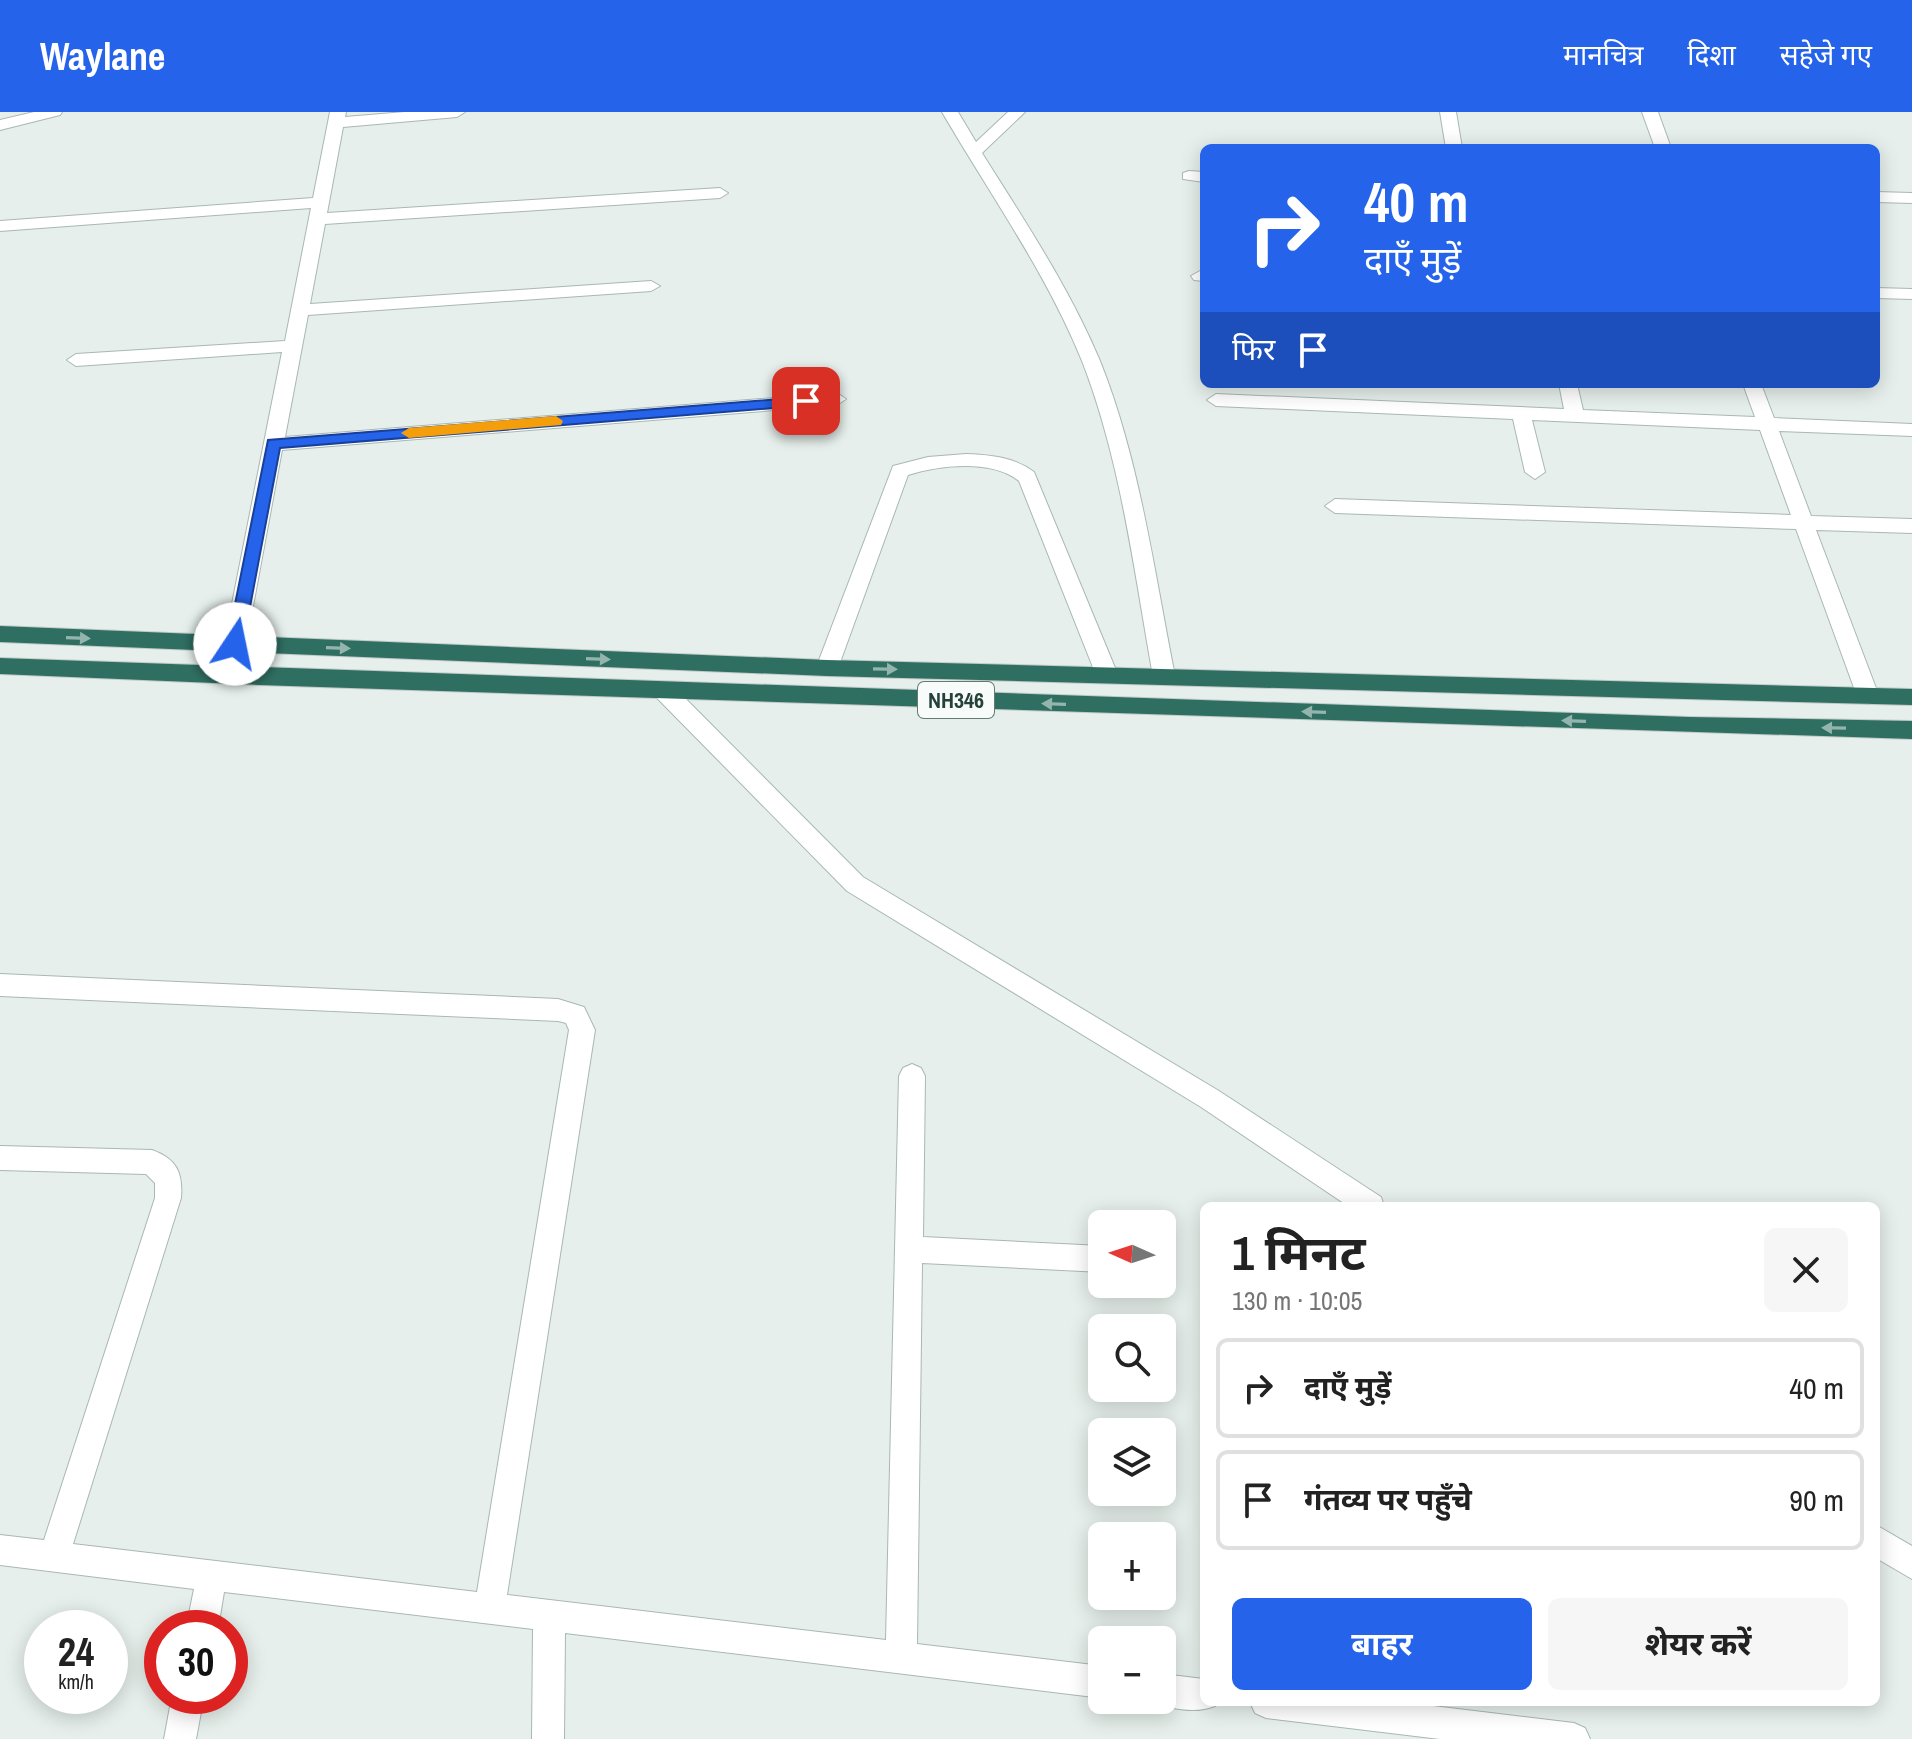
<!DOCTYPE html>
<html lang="hi">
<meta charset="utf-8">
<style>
:root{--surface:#fff;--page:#f6f6f6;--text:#222;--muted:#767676;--line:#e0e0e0;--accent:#2563eb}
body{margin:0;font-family:"Archivo Narrow","Noto Sans Devanagari",sans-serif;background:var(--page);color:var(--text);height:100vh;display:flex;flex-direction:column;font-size:30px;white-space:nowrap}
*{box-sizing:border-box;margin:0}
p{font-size:26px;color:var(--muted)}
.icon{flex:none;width:44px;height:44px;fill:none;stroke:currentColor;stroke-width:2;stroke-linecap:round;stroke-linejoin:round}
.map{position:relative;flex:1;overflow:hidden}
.sheet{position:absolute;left:1200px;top:1090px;width:680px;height:504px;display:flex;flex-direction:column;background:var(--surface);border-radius:12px;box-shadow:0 4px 20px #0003}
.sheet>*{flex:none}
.guide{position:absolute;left:1200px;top:32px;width:680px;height:244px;border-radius:12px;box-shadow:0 4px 20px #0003;background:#2563eb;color:#fff;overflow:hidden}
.needle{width:52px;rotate:273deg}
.fabs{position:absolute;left:1088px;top:1098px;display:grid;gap:16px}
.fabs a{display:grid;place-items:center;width:88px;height:88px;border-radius:12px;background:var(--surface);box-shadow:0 4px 20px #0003;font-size:40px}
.speed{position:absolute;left:24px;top:1498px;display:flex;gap:16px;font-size:40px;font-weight:700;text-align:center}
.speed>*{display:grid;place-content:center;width:104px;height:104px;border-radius:50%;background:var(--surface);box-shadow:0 4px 20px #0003;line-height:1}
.speed small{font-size:20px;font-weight:400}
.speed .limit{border:12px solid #d22;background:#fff;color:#111}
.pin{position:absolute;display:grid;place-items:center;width:68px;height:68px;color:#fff;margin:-34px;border-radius:16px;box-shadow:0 4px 12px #0006}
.me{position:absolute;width:88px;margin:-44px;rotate:11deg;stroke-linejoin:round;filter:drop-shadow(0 0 6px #0008)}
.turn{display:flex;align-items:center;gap:28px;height:168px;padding:0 32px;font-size:36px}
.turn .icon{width:104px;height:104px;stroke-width:2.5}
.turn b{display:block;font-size:56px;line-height:68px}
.then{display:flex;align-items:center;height:76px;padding:0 32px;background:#0003;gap:16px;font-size:30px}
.round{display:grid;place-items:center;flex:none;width:84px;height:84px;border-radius:12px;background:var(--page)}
.overview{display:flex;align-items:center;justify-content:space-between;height:136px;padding:0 32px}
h1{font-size:48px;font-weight:700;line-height:60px}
.button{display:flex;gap:16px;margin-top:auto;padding:16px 32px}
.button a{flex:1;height:92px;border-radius:12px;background:var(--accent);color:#fff;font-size:32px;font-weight:700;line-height:92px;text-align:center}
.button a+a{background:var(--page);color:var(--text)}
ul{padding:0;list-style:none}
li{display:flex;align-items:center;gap:24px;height:100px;margin:0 16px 12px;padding:0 16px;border:4px solid var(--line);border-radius:12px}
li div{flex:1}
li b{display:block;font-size:30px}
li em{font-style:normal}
header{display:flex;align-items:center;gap:48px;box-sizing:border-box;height:112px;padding:0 40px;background:var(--accent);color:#fff}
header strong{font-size:38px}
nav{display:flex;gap:44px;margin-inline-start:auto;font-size:28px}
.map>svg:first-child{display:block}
</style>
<header>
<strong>Waylane</strong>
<nav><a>मानचित्र</a><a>दिशा</a><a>सहेजे गए</a></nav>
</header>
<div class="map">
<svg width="1912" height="1627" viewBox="0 0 1912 1627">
<rect width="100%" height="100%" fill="#e6efeb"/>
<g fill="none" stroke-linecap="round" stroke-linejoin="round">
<!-- minor casing -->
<g stroke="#a8b8b2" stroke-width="2">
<g id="minor">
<path d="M 34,0 L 62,0 L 60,3 L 0,18 L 0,8 Z"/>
<path d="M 330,0 L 346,0 L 345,5 L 405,0 L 465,0 L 457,5 L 343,15 L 327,101 L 720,76 L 728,81 L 720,86 L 325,112 L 310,192 L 651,169 L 660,174 L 651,179 L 308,203 L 285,325 L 837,281 L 846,287 L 837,293 L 282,338 L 246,532 L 242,538 L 228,538 L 224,532 L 282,240 L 76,254 L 67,248 L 76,242 L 285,229 L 311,96 L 0,119 L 0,109 L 313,86 Z"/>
<path d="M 942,0 L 958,0 L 976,30 L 1008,0 L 1025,0 L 982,41 C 1024,108 1069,175 1100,249 C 1140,349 1154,459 1175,564 L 1172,570 L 1156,570 L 1153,564 C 1134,459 1121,349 1082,249 C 1046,160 989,81 942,0 Z"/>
<path d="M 1440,0 L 1456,0 L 1462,36 L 1446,36 Z"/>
<path d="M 1642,0 L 1658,0 L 1671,36 L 1655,36 Z"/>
<path d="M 1189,59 L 1204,60 L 1204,70 L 1183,67 L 1183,61 Z"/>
<path d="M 1876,80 L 1912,81 L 1912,91 L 1876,90 Z"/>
<path d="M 1200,159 L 1204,159 L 1204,169 L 1194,168 L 1191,164 Z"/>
<path d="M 1876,176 L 1912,177 L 1912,187 L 1876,186 Z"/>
<path d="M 1559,272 L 1577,272 L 1583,298 L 1755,305 L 1743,272 L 1761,272 L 1774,306 L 1912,312 L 1912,324 L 1779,319 L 1811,404 L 1912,407 L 1912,421 L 1816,418 L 1879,584 L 1876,590 L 1868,592 L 1860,590 L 1857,584 L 1796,417 L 1335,401 L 1325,394 L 1335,387 L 1791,403 L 1760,318 L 1532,308 L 1545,360 L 1535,367 L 1525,360 L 1513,307 L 1216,294 L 1207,288 L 1216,282 L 1564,297 Z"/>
<path d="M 966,342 C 991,343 1014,345 1034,360 L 1118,563 L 1115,569 L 1099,569 L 1096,563 L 1019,369 C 992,347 939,353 908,363 L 838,556 L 835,562 L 819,562 L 816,556 L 893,354 L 928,345 Z"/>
<path d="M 663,570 L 671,572 L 863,765 L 1219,979 L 1381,1085 L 1384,1094 L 1348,1094 L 1201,995 L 847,779 L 655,584 L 652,578 L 655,572 Z"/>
<path d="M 0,862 L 558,887 L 584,895 L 595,918 L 507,1483 L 886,1528 L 899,964 L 903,956 L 912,952 L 921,956 L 925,964 L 923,1125 L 1102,1134 L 1102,1160 L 922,1151 L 917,1532 L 1102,1554 L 1102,1586 L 565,1521 L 564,1627 L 532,1627 L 533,1517 L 224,1480 L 218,1516 L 186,1516 L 194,1477 L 0,1453 L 0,1423 L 44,1428 L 155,1086 L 155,1071 L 146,1062 L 0,1058 L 0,1034 L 152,1038 C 177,1047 183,1061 181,1086 L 73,1432 L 477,1480 L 569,918 L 566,911 L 558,909 L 0,884 Z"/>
<path d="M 1876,1413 L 1912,1434 L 1912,1467 L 1876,1446 Z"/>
<path d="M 1162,1562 L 1204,1567 L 1204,1590 L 1217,1590 L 1215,1594 C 1196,1602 1169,1597 1151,1589 L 1162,1588 Z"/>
<path d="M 172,1584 L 204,1584 L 196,1627 L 164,1627 Z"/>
<path d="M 1250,1590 L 1400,1590 L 1574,1611 L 1585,1616 L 1590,1627 L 1440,1627 L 1266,1606 L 1255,1601 Z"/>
</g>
</g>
<!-- highway casing -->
<g stroke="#c2cac8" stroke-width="2">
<g id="highway">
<path d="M 0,514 L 827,548 L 1912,577 L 1912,593 L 827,564 L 0,530 Z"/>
<path d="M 0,546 L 1690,605 L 1912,609 L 1912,627 L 259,573 L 0,562 Z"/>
</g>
</g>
<!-- minor -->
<use href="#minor" fill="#fff" fill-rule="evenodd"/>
<!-- highway -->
<use href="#highway" fill="#2f6f62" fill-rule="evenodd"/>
</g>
<!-- one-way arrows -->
<defs><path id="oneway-solid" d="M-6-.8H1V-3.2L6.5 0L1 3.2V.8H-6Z" transform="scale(2)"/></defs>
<g fill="#93b5ae">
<use href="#oneway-solid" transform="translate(78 526) rotate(2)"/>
<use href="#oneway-solid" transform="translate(338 536) rotate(2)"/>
<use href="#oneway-solid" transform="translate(598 547) rotate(2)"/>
<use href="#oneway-solid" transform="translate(885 557) rotate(1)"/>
<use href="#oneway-solid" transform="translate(1054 592) rotate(-178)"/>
<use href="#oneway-solid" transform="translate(1314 600) rotate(-178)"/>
<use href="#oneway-solid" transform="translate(1574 609) rotate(-178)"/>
<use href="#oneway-solid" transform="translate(1834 616) rotate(-179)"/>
</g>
<!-- route -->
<path fill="#2563eb" stroke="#184099" stroke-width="2" d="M 806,285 L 813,289 L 811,293 L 280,336 L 243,532 L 235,538 L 227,532 L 268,328 Z"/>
<!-- slow -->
<path fill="#f59e0b" d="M 556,304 L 563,309 L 561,313 L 409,326 L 401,321 L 409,316 Z"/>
<g text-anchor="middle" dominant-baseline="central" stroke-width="6" stroke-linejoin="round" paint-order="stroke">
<!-- shield labels -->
<rect fill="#f7fbf9" stroke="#637a73" stroke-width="2" x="918" y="570" width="76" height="36" rx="6"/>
<g font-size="22" font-weight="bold" fill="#24423a">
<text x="956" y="588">NH346</text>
</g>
</g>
</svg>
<div class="fabs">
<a><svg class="needle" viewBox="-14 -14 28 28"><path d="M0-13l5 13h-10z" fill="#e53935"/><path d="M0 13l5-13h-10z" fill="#767676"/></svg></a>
<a><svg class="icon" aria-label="search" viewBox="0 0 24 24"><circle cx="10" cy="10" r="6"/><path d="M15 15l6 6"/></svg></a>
<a><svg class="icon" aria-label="layers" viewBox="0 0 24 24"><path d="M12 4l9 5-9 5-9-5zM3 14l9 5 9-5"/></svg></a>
<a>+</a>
<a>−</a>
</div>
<div class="speed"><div>24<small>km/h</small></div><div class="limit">30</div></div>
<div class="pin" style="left:806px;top:289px;background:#d93025"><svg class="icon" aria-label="arrive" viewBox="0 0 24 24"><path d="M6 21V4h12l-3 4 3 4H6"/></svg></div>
<svg class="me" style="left:235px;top:532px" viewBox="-20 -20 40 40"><circle r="19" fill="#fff"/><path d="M0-13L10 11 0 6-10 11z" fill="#2563eb"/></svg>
<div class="guide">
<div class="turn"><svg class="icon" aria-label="right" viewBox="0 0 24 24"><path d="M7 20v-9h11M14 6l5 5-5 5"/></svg><div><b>40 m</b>दाएँ मुड़ें</div></div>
<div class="then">फिर<svg class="icon" aria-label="arrive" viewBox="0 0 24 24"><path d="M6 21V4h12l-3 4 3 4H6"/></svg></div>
</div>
<section class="sheet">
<div class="overview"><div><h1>1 मिनट</h1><p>130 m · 10:05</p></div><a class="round"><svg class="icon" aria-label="close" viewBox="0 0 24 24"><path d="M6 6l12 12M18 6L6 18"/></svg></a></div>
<ul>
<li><svg class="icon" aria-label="right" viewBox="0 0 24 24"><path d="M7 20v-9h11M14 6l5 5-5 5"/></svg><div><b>दाएँ मुड़ें</b></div><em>40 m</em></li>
<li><svg class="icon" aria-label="arrive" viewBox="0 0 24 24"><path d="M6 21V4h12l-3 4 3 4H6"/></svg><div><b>गंतव्य पर पहुँचे</b></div><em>90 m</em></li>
</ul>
<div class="button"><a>बाहर</a><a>शेयर करें</a></div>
</section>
</div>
